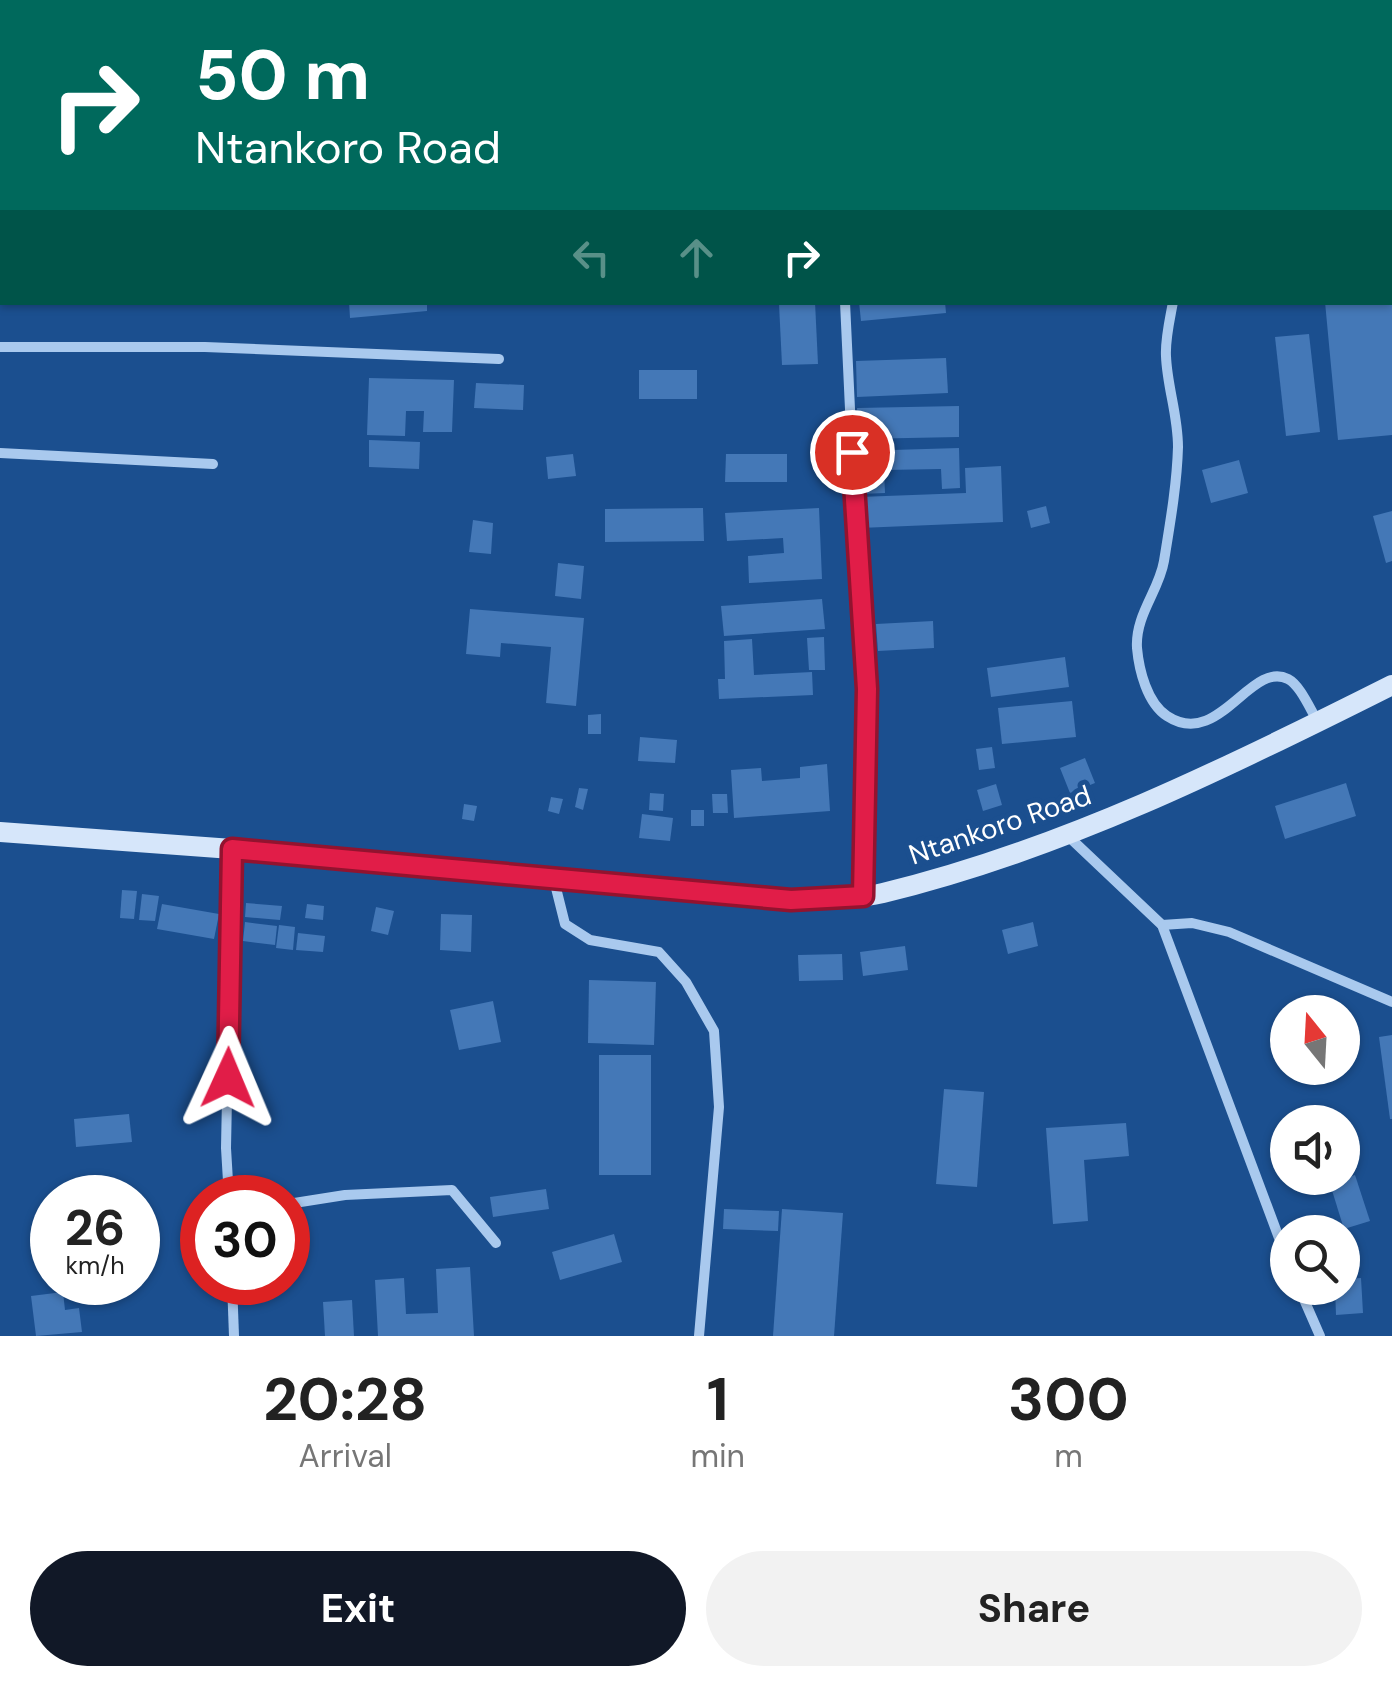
<!DOCTYPE html>
<style>
:root{--surface:#fff;--page:#f2f2f2;--text:#222;--muted:#767676;--accent:#111827}
body{margin:0;font-family:"DM Sans",sans-serif;background:var(--page);color:var(--text);height:100vh;display:flex;flex-direction:column;font-size:38px;white-space:nowrap}
*{box-sizing:border-box;margin:0}
p{font-size:32px;color:var(--muted)}
.icon{flex:none;width:55px;height:55px;fill:none;stroke:currentColor;stroke-width:2;stroke-linecap:round;stroke-linejoin:round}
.map{position:relative;height:1336px;overflow:hidden}
.side{display:flex;flex-direction:column;background:var(--surface);flex:1}
.side>*{flex:none}
.banner{position:absolute;left:0px;top:0px;width:1392px;height:305px;box-shadow:0 2px 8px #0004;background:#00695c;color:#fff;overflow:hidden}
.needle{width:65px;rotate:342deg}
.fabs{position:absolute;left:1270px;top:995px;display:grid;gap:20px}
.fabs a{display:grid;place-items:center;width:90px;height:90px;border-radius:50%;background:var(--surface);box-shadow:0 2px 8px #0004;font-size:50px}
.speed{position:absolute;left:30px;top:1175px;display:flex;gap:20px;font-size:50px;font-weight:700;text-align:center}
.speed>*{display:grid;place-content:center;width:130px;height:130px;border-radius:50%;background:var(--surface);box-shadow:0 2px 8px #0004;line-height:1}
.speed small{font-size:25px;font-weight:400}
.speed .limit{border:15px solid #d22;background:#fff;color:#111}
.pin{position:absolute;display:grid;place-items:center;width:85px;height:85px;color:#fff;margin:-42px;border:5px solid #fff;border-radius:50%;box-shadow:0 2px 10px #0007}
.me{position:absolute;width:110px;margin:-55px;rotate:1deg;stroke-linejoin:round;filter:drop-shadow(0 0 8px #0008)}
.turn{display:flex;align-items:center;gap:35px;height:210px;padding:0 30px;font-size:45px}
.turn .icon{width:130px;height:130px;stroke-width:2.5}
.turn b{display:block;font-size:70px;line-height:85px}
.lanes{display:flex;align-items:center;height:95px;padding:0 30px;background:#0003;justify-content:center;gap:50px;direction:ltr}
.lanes .off{opacity:.35}
.eta{display:flex;justify-content:space-evenly;align-items:center;height:170px;text-align:center}
.eta b{font-size:60px;font-weight:700;line-height:70px}
.action{display:flex;gap:20px;margin-top:auto;padding:20px 30px}
.action a{flex:1;height:115px;border-radius:60px;background:var(--accent);color:#fff;font-size:40px;font-weight:700;line-height:115px;text-align:center}
.action a+a{background:var(--page);color:var(--text)}
.map>svg:first-child{display:block}
</style>
<div class="map">
<svg width="1392" height="1336" viewBox="0 0 1392 1336">
<rect width="100%" height="100%" fill="#1b4f8f"/>
<!-- building -->
<g fill="#4478b7">
<path d="M 349,302 L 427,302 L 427,311 L 350,318 Z"/>
<path d="M 815,302 L 818,364 L 782,365 L 779,304 Z"/>
<path d="M 859,302 L 945,302 L 946,313 L 861,321 Z"/>
<path d="M 1325,302 L 1392,302 L 1392,435 L 1338,440 Z"/>
<path d="M 1309,334 L 1320,432 L 1286,436 L 1275,337 Z"/>
<path d="M 946,358 L 948,393 L 857,397 L 856,361 Z"/>
<rect x="639" y="370" width="58" height="29"/>
<path d="M 369,378 L 454,380 L 452,432 L 423,432 L 424,411 L 406,411 L 405,436 L 367,435 Z"/>
<path d="M 476,383 L 524,385 L 523,410 L 474,408 Z"/>
<path d="M 959,406 L 959,437 L 858,439 L 857,408 Z"/>
<path d="M 369,440 L 420,442 L 419,469 L 369,467 Z"/>
<path d="M 959,448 L 960,488 L 942,489 L 941,469 L 884,470 L 885,493 L 860,494 L 859,451 Z"/>
<path d="M 573,454 L 576,476 L 548,479 L 546,457 Z"/>
<path d="M 726,454 L 787,454 L 787,482 L 725,482 Z"/>
<path d="M 1239,460 L 1248,493 L 1211,503 L 1202,470 Z"/>
<path d="M 1001,466 L 1003,522 L 860,528 L 859,497 L 966,493 L 965,468 Z"/>
<path d="M 1046,506 L 1050,523 L 1031,528 L 1027,511 Z"/>
<path d="M 703,508 L 704,541 L 605,542 L 605,509 Z"/>
<path d="M 819,508 L 822,579 L 749,583 L 748,556 L 784,553 L 783,538 L 727,541 L 725,513 Z"/>
<path d="M 1392,511 L 1392,561 L 1386,563 L 1373,516 Z"/>
<path d="M 473,520 L 493,523 L 491,554 L 469,552 Z"/>
<path d="M 558,563 L 584,566 L 581,599 L 555,596 Z"/>
<path d="M 822,599 L 825,629 L 724,636 L 721,606 Z"/>
<path d="M 470,609 L 584,618 L 576,706 L 546,703 L 551,647 L 501,643 L 500,657 L 466,654 Z"/>
<path d="M 933,621 L 934,648 L 878,651 L 876,624 Z"/>
<path d="M 824,637 L 825,670 L 809,670 L 807,638 Z"/>
<path d="M 752,639 L 754,675 L 812,672 L 813,695 L 719,699 L 718,679 L 725,679 L 724,641 Z"/>
<path d="M 1065,657 L 1069,687 L 991,697 L 987,668 Z"/>
<path d="M 1072,701 L 1076,737 L 1002,744 L 998,708 Z"/>
<path d="M 601,714 L 601,734 L 588,734 L 588,715 Z"/>
<path d="M 640,737 L 677,740 L 675,763 L 638,761 Z"/>
<path d="M 992,747 L 995,768 L 979,770 L 976,749 Z"/>
<path d="M 1085,758 L 1095,783 L 1070,793 L 1060,768 Z"/>
<path d="M 827,764 L 830,811 L 734,818 L 731,770 L 761,768 L 762,781 L 800,778 L 800,767 Z"/>
<path d="M 1346,783 L 1356,816 L 1285,839 L 1275,806 Z"/>
<path d="M 996,784 L 1002,805 L 983,811 L 977,790 Z"/>
<path d="M 579,788 L 588,789 L 583,810 L 575,807 Z"/>
<path d="M 650,793 L 664,794 L 663,811 L 649,810 Z"/>
<path d="M 712,794 L 727,794 L 728,813 L 713,813 Z"/>
<path d="M 551,797 L 563,799 L 559,814 L 548,811 Z"/>
<path d="M 464,804 L 477,806 L 474,821 L 462,819 Z"/>
<rect x="691" y="810" width="13" height="16"/>
<path d="M 642,814 L 673,818 L 670,841 L 639,838 Z"/>
<path d="M 122,890 L 137,891 L 134,919 L 120,918 Z"/>
<path d="M 142,894 L 159,896 L 155,921 L 139,920 Z"/>
<path d="M 246,903 L 282,906 L 280,920 L 245,917 Z"/>
<path d="M 162,904 L 219,914 L 214,939 L 157,929 Z"/>
<path d="M 307,904 L 324,906 L 323,920 L 305,918 Z"/>
<path d="M 376,907 L 394,911 L 388,935 L 371,931 Z"/>
<path d="M 441,914 L 472,915 L 471,952 L 440,950 Z"/>
<path d="M 245,922 L 277,926 L 275,945 L 243,941 Z"/>
<path d="M 1033,922 L 1038,946 L 1008,954 L 1002,930 Z"/>
<path d="M 279,925 L 295,927 L 293,950 L 276,948 Z"/>
<path d="M 298,933 L 325,936 L 323,952 L 296,950 Z"/>
<path d="M 905,946 L 908,970 L 863,976 L 860,952 Z"/>
<path d="M 842,954 L 843,980 L 799,981 L 798,955 Z"/>
<path d="M 589,980 L 656,982 L 654,1045 L 588,1043 Z"/>
<path d="M 493,1001 L 501,1042 L 459,1050 L 450,1010 Z"/>
<path d="M 1392,1035 L 1392,1119 L 1390,1119 L 1379,1037 Z"/>
<rect x="599" y="1055" width="52" height="120"/>
<path d="M 944,1089 L 984,1092 L 977,1187 L 936,1184 Z"/>
<path d="M 129,1114 L 132,1142 L 76,1147 L 74,1119 Z"/>
<path d="M 1126,1123 L 1129,1156 L 1084,1160 L 1088,1221 L 1053,1224 L 1046,1128 Z"/>
<path d="M 1355,1175 L 1370,1221 L 1344,1229 L 1330,1184 Z"/>
<path d="M 546,1189 L 549,1209 L 493,1217 L 490,1197 Z"/>
<path d="M 724,1209 L 779,1211 L 778,1231 L 723,1229 Z"/>
<path d="M 782,1209 L 843,1213 L 834,1336 L 773,1336 Z"/>
<path d="M 614,1234 L 622,1262 L 560,1280 L 552,1252 Z"/>
<path d="M 470,1267 L 474,1336 L 378,1336 L 375,1280 L 404,1278 L 406,1314 L 438,1313 L 436,1269 Z"/>
<path d="M 1361,1278 L 1363,1313 L 1336,1315 L 1335,1288 L 1342,1288 L 1342,1279 Z"/>
<path d="M 63,1292 L 65,1310 L 79,1308 L 82,1332 L 36,1336 L 31,1296 Z"/>
<path d="M 352,1300 L 354,1336 L 325,1336 L 323,1302 Z"/>
</g>
<g fill="none" stroke-linecap="round" stroke-linejoin="round">
<!-- street -->
<g stroke="#a9c9ee" stroke-width="10">
<path d="M 816,0 L 816,2"/>
<path d="M 376,2 L 376,0"/>
<path d="M 0,211 L 2,210"/>
<path d="M 845,302 L 857,559 L 867,689 L 863,896"/>
<path d="M 1173,302 C 1170,319 1165,339 1166,356 C 1167,386 1178,415 1178,447 C 1177,484 1170,524 1164,561 C 1159,591 1135,615 1137,648 C 1139,670 1147,703 1167,716 C 1219,750 1250,660 1288,679 C 1300,685 1310,709 1318,722"/>
<path d="M 0,347 L 205,347 L 499,359"/>
<path d="M 0,453 L 213,464"/>
<path d="M 1068,836 L 1162,925 L 1288,1262"/>
<path d="M 554,880 L 565,924 L 590,940 L 659,952 L 686,982 L 714,1031 L 719,1107 L 699,1336"/>
<path d="M 1162,925 L 1192,923 L 1229,932 L 1392,1002"/>
<path d="M 229,1198 L 226,1148 L 232,849"/>
<path d="M 288,1204 L 345,1195 L 452,1190 L 496,1243"/>
<path d="M 232,1282 L 234,1336"/>
<path d="M 1299,1288 L 1320,1336"/>
</g>
<!-- secondary -->
<path stroke="#d6e6fa" stroke-width="20" d="M 0,832 L 232,849 L 791,900 C 821,899 853,900 883,893 C 1061,850 1229,767 1392,685"/>
</g>
<g fill="none" stroke-linecap="round" stroke-linejoin="round">
<!-- route casing -->
<g stroke="#92132f" stroke-width="25">
<path id="route" d="M 228,1078 L 232,849 L 791,900 L 863,896 L 867,689 L 852,452"/>
</g>
<!-- route -->
<use href="#route" stroke="#e11d48" stroke-width="18"/>
</g>
<g text-anchor="middle" dominant-baseline="central" stroke-width="10" stroke-linejoin="round" paint-order="stroke">
<!-- street labels -->
<g font-size="28" fill="#fff" stroke="#1b4f8f">
<text transform="translate(1000 825) rotate(-19)">Ntankoro Road</text>
</g>
</g>
</svg>
<div class="fabs">
<a><svg class="needle" viewBox="-14 -14 28 28"><path d="M0-13l5 13h-10z" fill="#e53935"/><path d="M0 13l5-13h-10z" fill="#767676"/></svg></a>
<a><svg class="icon" aria-label="sound" viewBox="0 0 24 24"><path d="M4 9h4l5-4v14l-5-4H4zM17 9q2 3 0 6"/></svg></a>
<a><svg class="icon" aria-label="search" viewBox="0 0 24 24"><circle cx="10" cy="10" r="6"/><path d="M15 15l6 6"/></svg></a>
</div>
<div class="speed"><div>26<small>km/h</small></div><div class="limit">30</div></div>
<div class="pin" style="left:852px;top:452px;background:#d93025"><svg class="icon" aria-label="arrive" viewBox="0 0 24 24"><path d="M6 21V4h12l-3 4 3 4H6"/></svg></div>
<svg class="me" style="left:228px;top:1078px" viewBox="-20 -20 40 40"><path d="M0-17L14 15 0 8-14 15z" fill="#e11d48" stroke="#fff" stroke-width="4"/></svg>
<div class="banner">
<div class="turn"><svg class="icon" aria-label="right" viewBox="0 0 24 24"><path d="M7 20v-9h11M14 6l5 5-5 5"/></svg><div><b>50 m</b>Ntankoro Road</div></div>
<div class="lanes"><svg class="icon off" aria-label="left" viewBox="0 0 24 24"><path d="M17 20v-9H6M10 6l-5 5 5 5"/></svg><svg class="icon off" aria-label="ahead" viewBox="0 0 24 24"><path d="M12 20V5M6 11l6-6 6 6"/></svg><svg class="icon" aria-label="right" viewBox="0 0 24 24"><path d="M7 20v-9h11M14 6l5 5-5 5"/></svg></div>
</div>
</div>
<section class="side">
<div class="eta">
<div><b>20:28</b><p>Arrival</p></div>
<div><b>1</b><p>min</p></div>
<div><b>300</b><p>m</p></div>
</div>
<div class="action"><a>Exit</a><a>Share</a></div>
</section>
